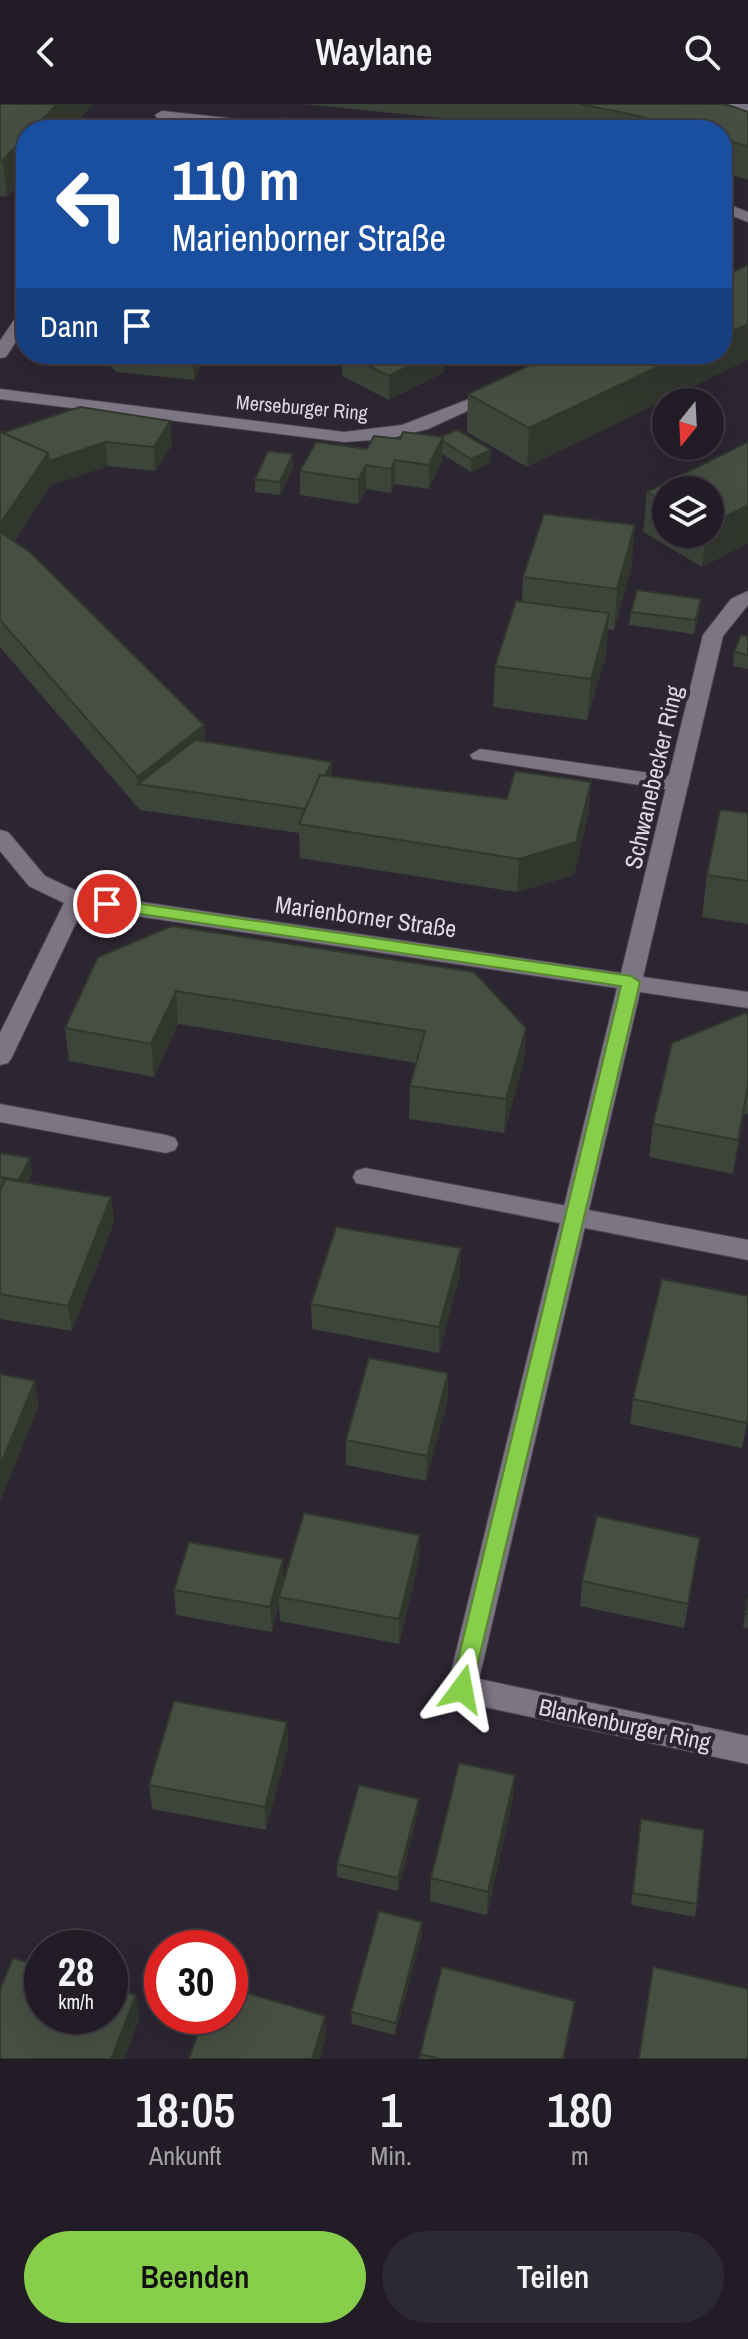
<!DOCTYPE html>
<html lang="de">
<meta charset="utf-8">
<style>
:root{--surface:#211c26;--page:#2d2932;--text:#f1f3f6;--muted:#a2a1a7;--line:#3e3a43;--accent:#87cf4a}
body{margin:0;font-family:"Archivo Narrow",sans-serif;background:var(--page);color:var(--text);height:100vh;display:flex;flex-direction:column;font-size:30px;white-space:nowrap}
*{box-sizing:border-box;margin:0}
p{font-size:26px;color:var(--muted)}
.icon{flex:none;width:44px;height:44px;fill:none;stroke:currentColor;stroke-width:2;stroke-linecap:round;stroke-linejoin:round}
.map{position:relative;height:1955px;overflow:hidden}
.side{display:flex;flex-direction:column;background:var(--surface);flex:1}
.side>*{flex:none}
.hud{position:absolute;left:16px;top:16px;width:716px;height:244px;border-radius:32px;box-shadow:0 8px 32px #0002,0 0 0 2px var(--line);background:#1a4fa0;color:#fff;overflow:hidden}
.needle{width:52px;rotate:198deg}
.fabs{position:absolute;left:652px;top:284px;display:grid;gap:16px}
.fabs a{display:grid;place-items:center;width:72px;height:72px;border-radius:50%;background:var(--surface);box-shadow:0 8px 32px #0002,0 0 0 2px var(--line);font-size:40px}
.speed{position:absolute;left:24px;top:1826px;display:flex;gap:16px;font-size:40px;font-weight:700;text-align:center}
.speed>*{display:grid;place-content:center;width:104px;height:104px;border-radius:50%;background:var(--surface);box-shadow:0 8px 32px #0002,0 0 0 2px var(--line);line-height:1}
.speed small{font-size:20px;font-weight:400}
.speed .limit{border:12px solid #d22;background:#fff;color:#111}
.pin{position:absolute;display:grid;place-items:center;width:68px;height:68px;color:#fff;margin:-34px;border:4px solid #fff;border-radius:50%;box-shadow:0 2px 8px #0007}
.me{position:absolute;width:88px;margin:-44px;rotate:13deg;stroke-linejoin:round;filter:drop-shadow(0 0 6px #0008)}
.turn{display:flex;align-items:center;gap:28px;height:168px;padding:0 24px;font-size:36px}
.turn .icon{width:104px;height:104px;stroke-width:2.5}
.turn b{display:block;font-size:56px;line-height:68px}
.then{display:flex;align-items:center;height:76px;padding:0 24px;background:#0003;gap:16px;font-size:30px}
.eta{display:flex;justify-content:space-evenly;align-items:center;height:136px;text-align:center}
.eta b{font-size:48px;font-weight:600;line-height:56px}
.button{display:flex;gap:16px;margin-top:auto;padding:16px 24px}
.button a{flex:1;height:92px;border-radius:48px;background:var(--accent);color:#111;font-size:32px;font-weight:600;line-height:92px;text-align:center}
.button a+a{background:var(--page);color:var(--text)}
header{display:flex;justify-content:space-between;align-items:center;height:104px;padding:0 24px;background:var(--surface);font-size:36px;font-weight:600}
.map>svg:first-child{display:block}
</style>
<header><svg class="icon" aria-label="back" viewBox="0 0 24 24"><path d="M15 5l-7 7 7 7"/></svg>Waylane<svg class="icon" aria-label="search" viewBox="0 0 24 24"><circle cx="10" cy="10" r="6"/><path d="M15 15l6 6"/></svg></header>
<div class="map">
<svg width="748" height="1955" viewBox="0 0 748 1955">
<rect width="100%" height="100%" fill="#2c2632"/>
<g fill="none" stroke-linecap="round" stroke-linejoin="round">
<!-- lane casing -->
<g stroke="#49444e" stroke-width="2">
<g id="lane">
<path d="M 480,645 L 678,673 L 689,680 L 678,687 L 473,655 L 470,651 Z"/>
<path d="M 0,1000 L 166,1031 L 175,1034 L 178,1040 L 175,1046 L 166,1049 L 0,1018 Z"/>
<path d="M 365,1064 L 748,1136 L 748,1156 L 356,1079 L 353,1073 L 356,1067 Z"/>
</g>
</g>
<!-- street casing -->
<g stroke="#49444e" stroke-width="2">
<g id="street">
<path d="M 162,7 L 303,22 L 310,26 L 262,26 L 157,14 L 155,11 Z"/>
<path d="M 722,98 L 748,108 L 748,118 L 722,108 Z"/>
<path d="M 26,205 L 26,222 L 6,253 L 0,254 L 0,237 L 20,207 Z"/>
<path d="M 0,285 L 344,328 L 402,321 L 495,285 L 504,290 L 428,325 L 387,335 L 344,338 L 0,295 Z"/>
<path d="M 748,487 L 748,501 L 723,532 L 643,873 L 748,888 L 748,904 L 640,888 L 479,1575 L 748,1632 L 748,1660 L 462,1598 L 451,1594 L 447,1585 L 617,884 L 83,804 L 12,953 L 8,959 L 0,961 L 0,929 L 64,799 L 29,782 L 0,747 L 0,726 L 8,728 L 45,772 L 81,789 L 621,869 L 703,531 L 731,495 Z"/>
</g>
</g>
<!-- secondary casing -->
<g stroke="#49444e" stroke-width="2">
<path id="secondary" d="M 729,0 L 748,0 L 748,7 L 731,3 Z"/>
</g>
<!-- lane -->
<use href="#lane" fill="#7c7583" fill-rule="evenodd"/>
<!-- street -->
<use href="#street" fill="#7c7583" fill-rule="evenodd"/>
<!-- secondary -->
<use href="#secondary" fill="#7c7583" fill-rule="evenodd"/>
</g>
<!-- wall -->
<g fill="#3d4439" fill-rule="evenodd">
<path d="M 0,0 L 93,0 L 69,26 L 26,26 L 7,93 L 0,92 Z"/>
<path d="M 303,0 L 722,0 L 748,8 L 748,76 L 722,68 L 722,26 L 545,26 L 531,23 Z"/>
<path d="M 748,161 L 527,363 L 467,328 L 468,290 Z"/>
<path d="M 96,250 L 206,250 L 194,276 L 117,268 Z"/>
<path d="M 341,250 L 445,250 L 444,268 L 389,296 L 342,272 Z"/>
<path d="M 450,250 L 491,250 L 467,260 Z"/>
<path d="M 170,317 L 172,341 L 155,367 L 108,362 L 51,381 L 14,437 L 204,621 L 205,638 L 332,673 L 507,695 L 591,678 L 588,711 L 574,771 L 517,788 L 300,754 L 299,729 L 140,706 L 0,543 L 0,328 L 2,329 Z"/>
<path d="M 403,328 L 491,346 L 490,359 L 471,368 L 442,350 L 442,357 L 429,385 L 395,380 L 391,389 L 366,385 L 358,400 L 300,391 L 300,367 L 400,335 Z"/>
<path d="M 748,338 L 748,439 L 702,463 L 643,428 L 647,388 ZM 666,386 L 710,386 L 710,430 L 666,430 Z"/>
<path d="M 293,363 L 280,391 L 255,388 L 255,375 Z"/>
<path d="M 632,461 L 614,526 L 608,525 L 606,550 L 587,616 L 493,603 L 495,562 L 522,498 L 523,473 Z"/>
<path d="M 701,495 L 699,509 L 694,530 L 629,521 L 631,508 Z"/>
<path d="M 748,532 L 748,565 L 733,562 L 734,548 Z"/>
<path d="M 748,709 L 748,820 L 702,813 L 707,771 Z"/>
<path d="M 98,853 L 526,924 L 524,957 L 504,1029 L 409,1015 L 410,982 L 416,959 L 178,920 L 154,973 L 69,957 L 65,924 Z"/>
<path d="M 748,910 L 748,1010 L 744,1010 L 733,1070 L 649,1053 L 653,1020 Z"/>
<path d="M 0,1049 L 32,1069 L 27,1079 L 111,1093 L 114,1118 L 72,1227 L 0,1215 Z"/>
<path d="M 460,1170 L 439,1249 L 312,1225 L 311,1200 Z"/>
<path d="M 448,1269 L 448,1294 L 426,1377 L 346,1361 L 346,1336 Z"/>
<path d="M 633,1295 L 748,1315 L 742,1344 L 630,1320 Z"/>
<path d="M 420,1431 L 419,1456 L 399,1540 L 280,1517 L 279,1499 L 272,1528 L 176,1511 L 174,1486 L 284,1475 Z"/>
<path d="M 700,1434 L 684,1524 L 580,1502 L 582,1477 Z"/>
<path d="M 748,1493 L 748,1524 L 743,1523 Z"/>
<path d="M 287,1618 L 288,1642 L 266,1726 L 152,1705 L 149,1681 Z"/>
<path d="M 513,1694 L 487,1811 L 430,1797 L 431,1774 Z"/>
<path d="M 418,1708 L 398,1787 L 337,1773 L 337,1760 Z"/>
<path d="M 641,1715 L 697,1800 L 695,1813 L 631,1801 Z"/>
<path d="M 422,1818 L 422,1830 L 395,1931 L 352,1920 L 351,1908 Z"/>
<path d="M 575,1897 L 564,1955 L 419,1955 L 420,1950 Z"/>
</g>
<!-- shaded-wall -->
<g fill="#32372e">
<path d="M 57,0 L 93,0 L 69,26 L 32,26 Z"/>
<path d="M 26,32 L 26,72 L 7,93 L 3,56 Z"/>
<path d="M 748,220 L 748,256 L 527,363 L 529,324 L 685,250 L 722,250 L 722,232 Z"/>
<path d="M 193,250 L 206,250 L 194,276 Z"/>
<path d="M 433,250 L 445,250 L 444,268 L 389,296 L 389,272 Z"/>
<path d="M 467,250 L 491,250 L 467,260 Z"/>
<path d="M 170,317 L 172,341 L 155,367 L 154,343 Z"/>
<path d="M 443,333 L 442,357 L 429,385 L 429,361 Z"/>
<path d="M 105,338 L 108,362 L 51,381 L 0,457 L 0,420 L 48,349 Z"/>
<path d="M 491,346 L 490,359 L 471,368 L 471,355 Z"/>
<path d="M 293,350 L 293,363 L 280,391 L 280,378 Z"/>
<path d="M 395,356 L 395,380 L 391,389 L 391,365 Z"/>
<path d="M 366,361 L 366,385 L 358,400 L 358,376 Z"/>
<path d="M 748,401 L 748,439 L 702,463 L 706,430 L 710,430 L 710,421 Z"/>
<path d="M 635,421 L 632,461 L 614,526 L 617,485 Z"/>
<path d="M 701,495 L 699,509 L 694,530 L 695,516 Z"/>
<path d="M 609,509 L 606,550 L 587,616 L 591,575 Z"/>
<path d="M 204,621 L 206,654 L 138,680 L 138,673 Z"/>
<path d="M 332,658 L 332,683 L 309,705 Z"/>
<path d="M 591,678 L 588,711 L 574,771 L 517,788 L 519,755 Z"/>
<path d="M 176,887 L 178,920 L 154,973 L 151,940 Z"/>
<path d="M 526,924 L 524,957 L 504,1029 L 506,995 Z"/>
<path d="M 748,982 L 744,1010 L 733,1070 L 738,1036 Z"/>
<path d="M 30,1054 L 32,1069 L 21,1091 L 19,1076 Z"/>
<path d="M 111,1093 L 114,1118 L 72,1227 L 68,1202 Z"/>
<path d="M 461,1144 L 460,1170 L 439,1249 L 439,1223 Z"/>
<path d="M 448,1269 L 448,1294 L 426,1377 L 427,1352 Z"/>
<path d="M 35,1277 L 39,1302 L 0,1398 L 0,1362 Z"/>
<path d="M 420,1431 L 419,1456 L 399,1540 L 399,1515 Z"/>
<path d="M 283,1455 L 284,1480 L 279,1493 L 279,1499 L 272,1528 L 270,1503 Z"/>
<path d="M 287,1618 L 288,1642 L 266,1726 L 265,1703 Z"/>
<path d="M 515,1671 L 513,1694 L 487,1811 L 488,1788 Z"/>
<path d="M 419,1695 L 418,1708 L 398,1787 L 398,1774 Z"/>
<path d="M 422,1818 L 422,1830 L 395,1931 L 396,1919 Z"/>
<path d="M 136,1891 L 140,1913 L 124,1955 L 111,1955 Z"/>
<path d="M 325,1912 L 326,1933 L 320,1955 L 312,1955 Z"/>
</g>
<!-- building -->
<g fill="#474f42" stroke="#32372e" stroke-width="2">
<path d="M 0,0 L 57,0 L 32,26 L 26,26 L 26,32 L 3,56 L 0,56 Z"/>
<path d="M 579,0 L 722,0 L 731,2 L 748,8 L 748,43 L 722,34 L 722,26 L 695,26 L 629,10 Z"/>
<path d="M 282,14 L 356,21 L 353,26 L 236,26 Z"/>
<path d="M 748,161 L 748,220 L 722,232 L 722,173 Z"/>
<path d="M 345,250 L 433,250 L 389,272 Z"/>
<path d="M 554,250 L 685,250 L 529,324 L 468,290 Z"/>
<path d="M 80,303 L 170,317 L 154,343 L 105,338 L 49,357 L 48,349 L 2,329 Z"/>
<path d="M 457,326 L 491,346 L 471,355 L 443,337 L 443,333 L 440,333 Z"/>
<path d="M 0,328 L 48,349 L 0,420 Z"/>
<path d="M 403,328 L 443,333 L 429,361 L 395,356 L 391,365 L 366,361 L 358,376 L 300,367 L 316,338 L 367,345 L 374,332 L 400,335 Z"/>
<path d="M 748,338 L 748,401 L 710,421 L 710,386 L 666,386 L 666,399 L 647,388 Z"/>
<path d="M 268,347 L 293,350 L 280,378 L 255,375 Z"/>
<path d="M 544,410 L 635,421 L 617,485 L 523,473 Z"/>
<path d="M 0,428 L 30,448 L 204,621 L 138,673 L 0,516 Z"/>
<path d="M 637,486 L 701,495 L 695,516 L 631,508 Z"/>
<path d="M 516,497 L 609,509 L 591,575 L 495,562 Z"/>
<path d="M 741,531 L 748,532 L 748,551 L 734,548 Z"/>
<path d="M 195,636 L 332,658 L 325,672 L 320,671 L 306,705 L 138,680 Z"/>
<path d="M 515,667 L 591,678 L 576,738 L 519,755 L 299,720 L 320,671 L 507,695 Z"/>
<path d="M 720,706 L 748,709 L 748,777 L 707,771 Z"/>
<path d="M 172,822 L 474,868 L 526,924 L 506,995 L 410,982 L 425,927 L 176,887 L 151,940 L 65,924 L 98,853 Z"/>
<path d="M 745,909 L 748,910 L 748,982 L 738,1036 L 653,1020 L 672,939 Z"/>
<path d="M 0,1049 L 30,1054 L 19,1076 L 0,1073 Z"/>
<path d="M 5,1075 L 111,1093 L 68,1202 L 0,1190 L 0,1087 Z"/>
<path d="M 336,1123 L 461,1144 L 439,1223 L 311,1200 Z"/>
<path d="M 662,1175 L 748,1192 L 748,1312 L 747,1319 L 633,1295 Z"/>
<path d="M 369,1254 L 448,1269 L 427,1352 L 346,1336 Z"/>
<path d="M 0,1270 L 35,1277 L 0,1362 Z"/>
<path d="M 304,1409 L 420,1431 L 399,1515 L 279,1493 Z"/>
<path d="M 597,1412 L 700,1434 L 688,1500 L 582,1477 Z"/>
<path d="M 189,1438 L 283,1455 L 270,1503 L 174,1486 Z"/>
<path d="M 748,1494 L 748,1510 L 745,1510 Z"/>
<path d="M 174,1597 L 287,1618 L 265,1703 L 149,1681 Z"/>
<path d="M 459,1659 L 515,1671 L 488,1788 L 431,1774 Z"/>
<path d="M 359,1681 L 419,1695 L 398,1774 L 337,1760 Z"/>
<path d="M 641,1715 L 704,1726 L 697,1800 L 633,1789 Z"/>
<path d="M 379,1807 L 422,1818 L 396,1919 L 351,1908 Z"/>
<path d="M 13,1854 L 42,1863 L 42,1912 L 110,1912 L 110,1883 L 136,1891 L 111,1955 L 0,1955 L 0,1885 Z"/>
<path d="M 442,1863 L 575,1897 L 563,1955 L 440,1955 L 420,1950 Z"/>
<path d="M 653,1863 L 748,1885 L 748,1955 L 639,1955 Z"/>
<path d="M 230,1884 L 325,1912 L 312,1955 L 189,1955 L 204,1912 L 230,1912 Z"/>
</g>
<!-- route -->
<path fill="#87cf4a" stroke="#588730" stroke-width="2" d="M 107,795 L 631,872 L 640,878 L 470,1592 L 462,1595 L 454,1592 L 451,1585 L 621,882 L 101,804 L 99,800 L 101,796 Z"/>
<g text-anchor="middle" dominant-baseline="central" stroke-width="8" stroke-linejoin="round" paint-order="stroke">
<!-- far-street labels -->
<g font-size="20" fill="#ddd9e1" stroke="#2c2632">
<text transform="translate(302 303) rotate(5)">Merseburger Ring</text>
</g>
<!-- street labels -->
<g font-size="24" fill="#ddd9e1" stroke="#2c2632">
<text transform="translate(653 673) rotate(-77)">Schwanebecker Ring</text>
<text transform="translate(366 812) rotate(8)">Marienborner Straße</text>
<text transform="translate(625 1620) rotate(12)">Blankenburger Ring</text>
</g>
</g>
</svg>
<div class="fabs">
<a><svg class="needle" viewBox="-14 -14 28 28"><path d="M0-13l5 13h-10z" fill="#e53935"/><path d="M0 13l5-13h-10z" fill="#a2a1a7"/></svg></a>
<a><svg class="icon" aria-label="layers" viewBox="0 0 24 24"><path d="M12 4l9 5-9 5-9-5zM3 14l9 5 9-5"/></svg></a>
</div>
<div class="speed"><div>28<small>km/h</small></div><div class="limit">30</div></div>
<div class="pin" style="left:107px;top:800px;background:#d93025"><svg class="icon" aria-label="arrive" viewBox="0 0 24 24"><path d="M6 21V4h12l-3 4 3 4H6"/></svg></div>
<svg class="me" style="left:462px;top:1585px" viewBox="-20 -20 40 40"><path d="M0-17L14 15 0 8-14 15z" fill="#87cf4a" stroke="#fff" stroke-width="4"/></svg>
<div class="hud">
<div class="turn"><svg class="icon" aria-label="left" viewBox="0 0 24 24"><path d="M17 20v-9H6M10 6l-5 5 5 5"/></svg><div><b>110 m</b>Marienborner Straße</div></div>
<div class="then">Dann<svg class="icon" aria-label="arrive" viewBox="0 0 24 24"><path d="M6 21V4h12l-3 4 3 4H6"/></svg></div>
</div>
</div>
<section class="side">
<div class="eta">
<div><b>18:05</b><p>Ankunft</p></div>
<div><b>1</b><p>Min.</p></div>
<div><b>180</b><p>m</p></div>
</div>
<div class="button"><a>Beenden</a><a>Teilen</a></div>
</section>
